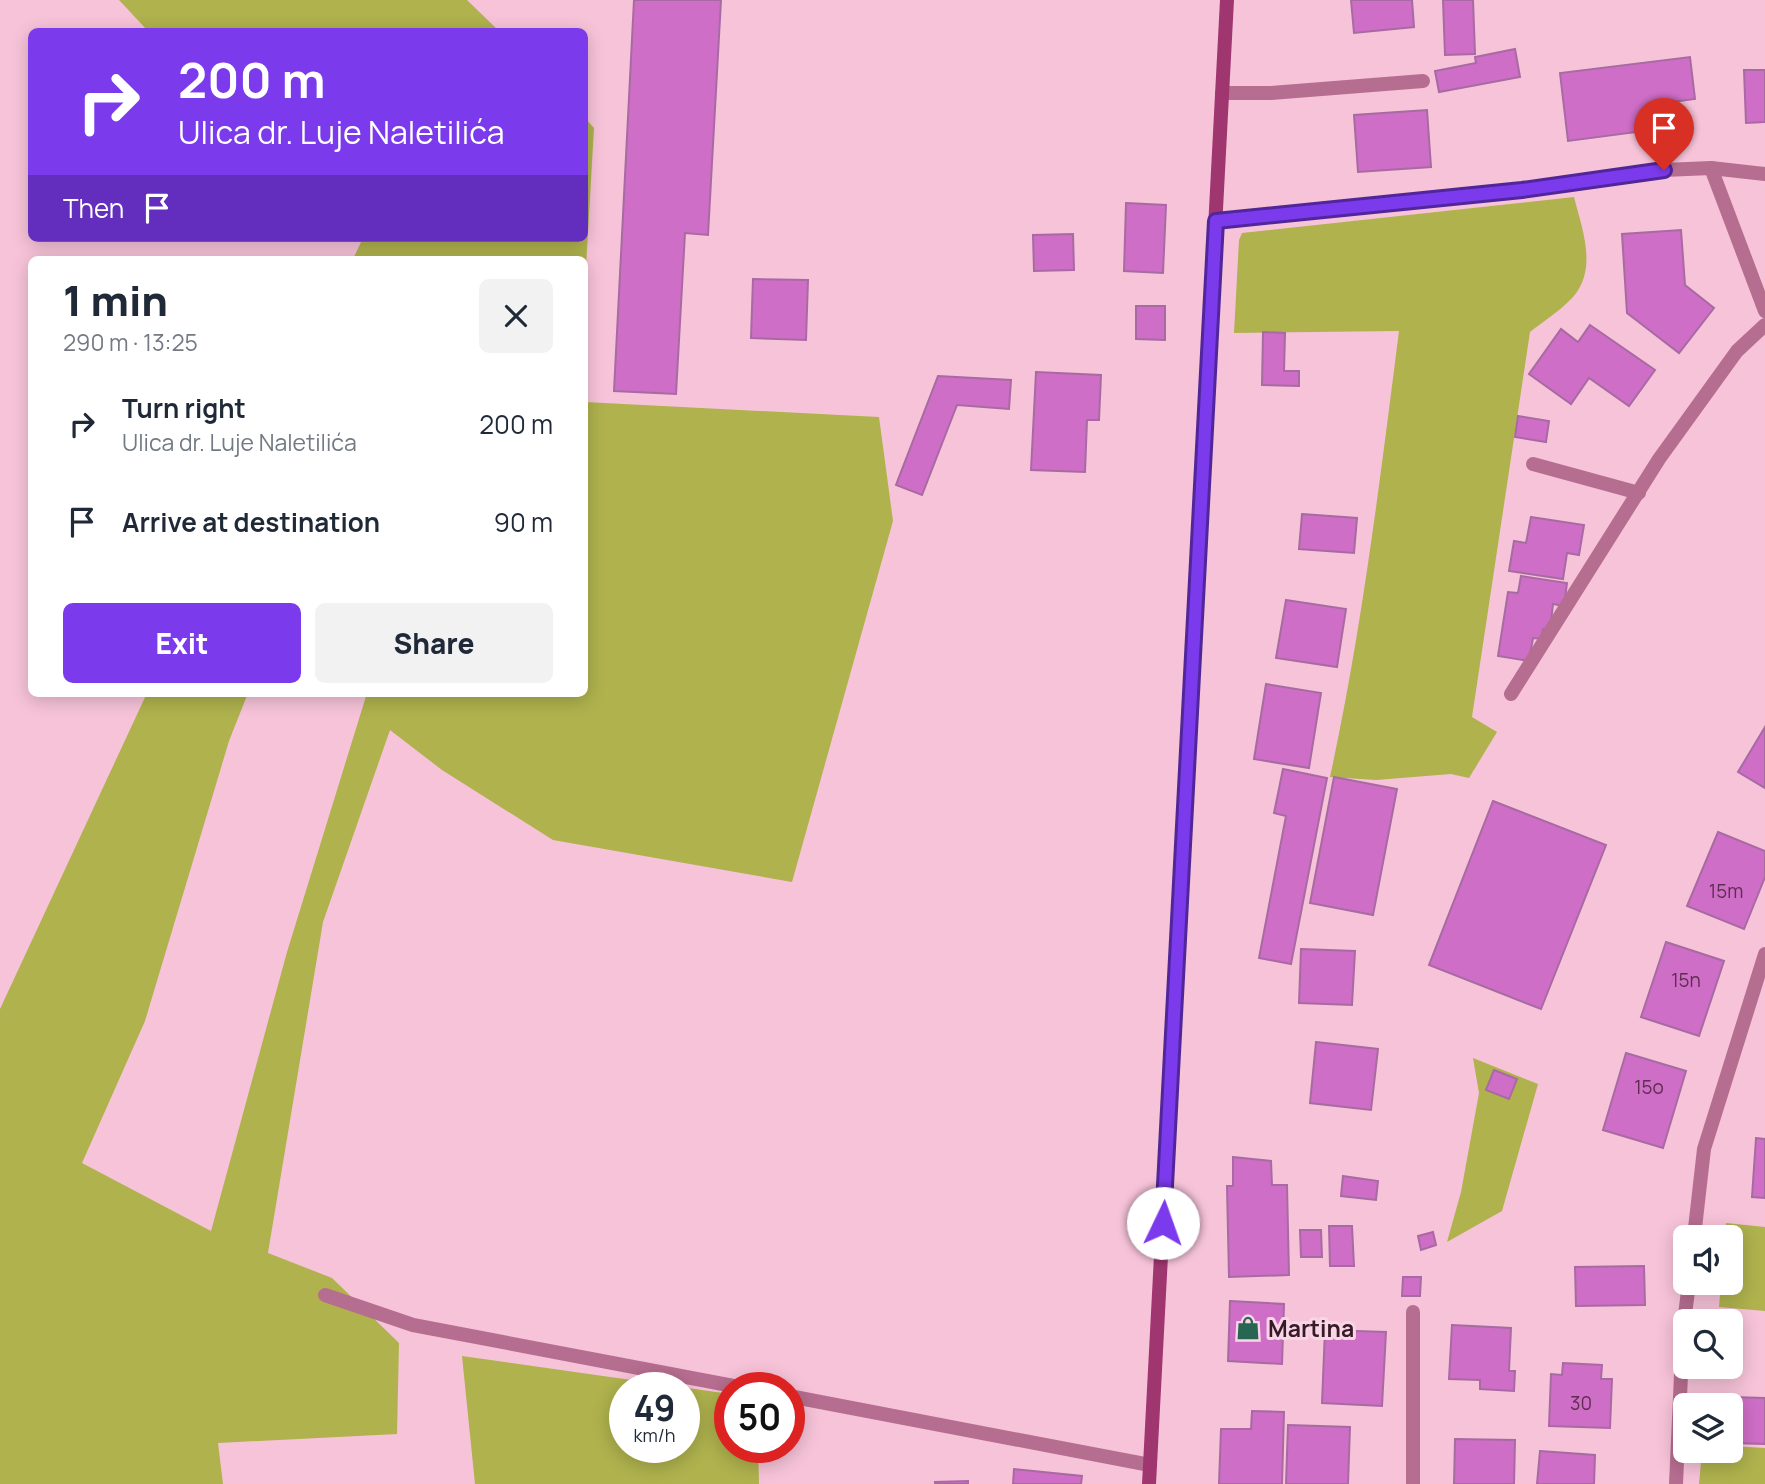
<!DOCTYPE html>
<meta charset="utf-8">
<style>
:root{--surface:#fff;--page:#f2f2f3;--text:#1f2937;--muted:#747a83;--accent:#7c3aed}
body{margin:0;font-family:Manrope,sans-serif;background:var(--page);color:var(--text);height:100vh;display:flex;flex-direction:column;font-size:26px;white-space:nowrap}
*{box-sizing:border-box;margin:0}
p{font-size:23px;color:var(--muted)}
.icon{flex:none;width:38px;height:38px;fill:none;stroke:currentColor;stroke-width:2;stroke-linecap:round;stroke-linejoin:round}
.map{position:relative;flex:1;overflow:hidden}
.sheet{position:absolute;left:28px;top:256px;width:560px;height:441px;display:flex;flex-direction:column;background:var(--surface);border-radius:10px;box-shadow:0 4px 18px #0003}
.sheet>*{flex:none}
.guide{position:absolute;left:28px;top:28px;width:560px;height:214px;border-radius:10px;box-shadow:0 4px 18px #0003;background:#7c3aed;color:#fff;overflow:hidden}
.controls{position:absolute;left:1673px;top:1225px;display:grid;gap:14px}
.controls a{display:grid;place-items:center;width:70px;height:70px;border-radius:10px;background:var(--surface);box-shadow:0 4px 18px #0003;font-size:35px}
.speed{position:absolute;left:609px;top:1372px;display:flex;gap:14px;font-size:35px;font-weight:700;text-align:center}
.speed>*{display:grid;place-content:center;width:91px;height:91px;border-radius:50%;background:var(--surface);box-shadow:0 4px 18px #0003;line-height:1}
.speed small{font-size:18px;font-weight:400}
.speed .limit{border:10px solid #d22;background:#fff;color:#111}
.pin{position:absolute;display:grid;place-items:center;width:60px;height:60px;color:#fff;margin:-72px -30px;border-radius:50% 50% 50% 0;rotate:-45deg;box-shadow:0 0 7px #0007}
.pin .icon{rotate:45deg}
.me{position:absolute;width:77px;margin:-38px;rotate:3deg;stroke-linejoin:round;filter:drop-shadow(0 0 5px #0008)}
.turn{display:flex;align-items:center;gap:24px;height:147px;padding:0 35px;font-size:32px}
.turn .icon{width:91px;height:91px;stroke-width:2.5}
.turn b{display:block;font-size:49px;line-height:60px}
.then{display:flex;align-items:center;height:66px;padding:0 35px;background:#0003;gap:14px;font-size:26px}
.round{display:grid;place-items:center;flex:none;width:74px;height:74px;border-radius:10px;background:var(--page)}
.summary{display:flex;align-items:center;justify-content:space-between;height:119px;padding:0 35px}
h1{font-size:42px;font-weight:800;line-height:52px}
.button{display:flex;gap:14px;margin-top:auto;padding:14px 35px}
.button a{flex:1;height:80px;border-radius:10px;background:var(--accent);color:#fff;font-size:28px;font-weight:800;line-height:80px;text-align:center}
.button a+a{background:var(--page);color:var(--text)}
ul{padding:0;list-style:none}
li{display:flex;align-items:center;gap:21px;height:98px;padding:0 35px}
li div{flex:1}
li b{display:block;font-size:26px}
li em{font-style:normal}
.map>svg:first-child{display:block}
</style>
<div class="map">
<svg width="1765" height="1484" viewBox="0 0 1765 1484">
<rect width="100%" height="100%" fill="#f7c3d9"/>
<!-- green -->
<g fill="#afb24d" fill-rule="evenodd">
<path d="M 119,0 L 467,0 L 499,31 L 148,31 Z"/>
<path d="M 585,118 L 594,128 L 585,285 L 584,259 L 353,259 L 363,238 L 584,238 Z"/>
<path d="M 1574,197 C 1582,229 1598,268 1573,297 C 1561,310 1544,321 1530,332 L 1472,717 L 1497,732 L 1469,778 L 1451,774 L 1376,780 L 1330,777 C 1362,629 1380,480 1399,331 L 1234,333 L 1239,240 L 1242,233 Z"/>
<path d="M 585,402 L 879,417 L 893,521 L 792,882 L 553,840 L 442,770 L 390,730 L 323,922 L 268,1253 L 332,1278 L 399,1343 L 397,1434 L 218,1443 L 223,1484 L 0,1484 L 0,1009 L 147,693 L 248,693 L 229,741 L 145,1021 L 82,1163 L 211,1231 L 287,952 L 367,693 L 584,693 Z"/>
<path d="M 1473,1058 L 1538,1084 L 1502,1211 L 1447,1242 L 1461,1192 L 1479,1093 Z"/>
<path d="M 1726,1223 L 1765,1227 L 1765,1311 L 1719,1307 L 1721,1283 L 1731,1283 L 1731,1237 L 1725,1237 Z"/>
<path d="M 462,1356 L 730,1394 L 730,1447 L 758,1447 L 759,1484 L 475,1484 ZM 625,1388 L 684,1388 L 684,1447 L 625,1447 Z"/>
<path d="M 1731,1446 L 1765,1448 L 1765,1484 L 1699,1484 L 1702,1451 L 1731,1451 Z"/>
</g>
<!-- building -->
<g fill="#cf6ec7" stroke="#a86aa2" stroke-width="2">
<path d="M 634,0 L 721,0 L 708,235 L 685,233 L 676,394 L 614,391 Z"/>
<path d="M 1351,0 L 1412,0 L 1414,27 L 1354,33 Z"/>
<path d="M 1443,0 L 1473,0 L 1475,54 L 1445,55 Z"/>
<path d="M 1515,49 L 1520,77 L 1439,92 L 1435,71 L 1476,63 L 1475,57 Z"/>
<path d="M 1690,57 L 1695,99 L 1672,102 L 1675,127 L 1568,141 L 1560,73 Z"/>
<path d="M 1744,70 L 1765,70 L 1765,122 L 1746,123 Z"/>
<path d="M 1427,110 L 1431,167 L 1358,172 L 1354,115 Z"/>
<path d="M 1126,203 L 1166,205 L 1163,273 L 1124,271 Z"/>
<path d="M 1681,230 L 1685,285 L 1714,308 L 1679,353 L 1627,313 L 1622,234 Z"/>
<path d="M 1073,234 L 1074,270 L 1034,271 L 1033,235 Z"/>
<path d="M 753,279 L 808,280 L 806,340 L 751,338 Z"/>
<path d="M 1136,306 L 1165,306 L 1165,340 L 1136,339 Z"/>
<path d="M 1590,325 L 1655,370 L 1629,406 L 1589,378 L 1571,404 L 1529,374 L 1561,329 L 1578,342 Z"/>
<path d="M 1263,332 L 1285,333 L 1284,371 L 1299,371 L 1299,386 L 1262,385 Z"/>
<path d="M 1036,372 L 1101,375 L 1099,420 L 1087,420 L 1085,472 L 1031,470 Z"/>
<path d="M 938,376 L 1011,380 L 1009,409 L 957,405 L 922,495 L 896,485 Z"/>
<path d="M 1518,416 L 1549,421 L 1546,442 L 1515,437 Z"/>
<path d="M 1302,514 L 1357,518 L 1354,553 L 1299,549 Z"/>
<path d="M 1531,517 L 1584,525 L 1579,555 L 1567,553 L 1563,579 L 1509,571 L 1514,541 L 1526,543 Z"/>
<path d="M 1521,576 L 1567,583 L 1564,606 L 1553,604 L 1550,630 L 1543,629 L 1541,639 L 1533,638 L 1529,661 L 1498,656 L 1508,592 L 1518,593 Z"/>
<path d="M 1286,600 L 1346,609 L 1337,667 L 1276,658 Z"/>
<path d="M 1266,684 L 1321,693 L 1309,768 L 1254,759 Z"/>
<path d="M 1765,727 L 1765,788 L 1738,772 Z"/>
<path d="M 1283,769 L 1327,778 L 1291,964 L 1259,958 L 1286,816 L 1274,813 Z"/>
<path d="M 1334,777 L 1397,789 L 1373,915 L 1310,903 Z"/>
<path d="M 1493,801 L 1606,845 L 1541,1009 L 1429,965 Z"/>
<path d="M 1718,832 L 1765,851 L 1765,877 L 1744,929 L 1687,906 Z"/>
<path d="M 1666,942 L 1724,961 L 1699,1036 L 1641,1017 Z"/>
<path d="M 1301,949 L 1355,951 L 1352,1005 L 1299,1003 Z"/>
<path d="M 1316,1042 L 1378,1049 L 1371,1110 L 1310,1103 Z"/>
<path d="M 1626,1053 L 1686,1071 L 1663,1148 L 1603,1130 Z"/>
<path d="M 1494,1070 L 1517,1079 L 1509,1099 L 1486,1090 Z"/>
<path d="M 1756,1138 L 1765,1139 L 1765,1198 L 1752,1197 Z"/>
<path d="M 1233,1157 L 1271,1161 L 1272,1185 L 1287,1185 L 1289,1275 L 1229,1277 L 1227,1186 L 1233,1186 Z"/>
<path d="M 1343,1176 L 1378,1181 L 1376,1200 L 1341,1196 Z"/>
<path d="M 1329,1226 L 1352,1226 L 1354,1266 L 1330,1266 Z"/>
<path d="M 1300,1230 L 1321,1230 L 1322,1257 L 1301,1257 Z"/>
<path d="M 1433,1232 L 1436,1245 L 1421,1250 L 1418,1236 Z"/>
<path d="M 1644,1266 L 1645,1305 L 1576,1306 L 1575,1267 Z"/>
<path d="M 1403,1277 L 1421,1277 L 1420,1296 L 1402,1296 Z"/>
<path d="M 1230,1301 L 1284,1304 L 1282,1364 L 1228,1361 Z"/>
<path d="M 1452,1325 L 1511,1328 L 1509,1371 L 1515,1371 L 1514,1391 L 1480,1389 L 1480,1380 L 1449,1379 Z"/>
<path d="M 1325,1330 L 1386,1332 L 1382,1406 L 1322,1403 Z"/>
<path d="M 1563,1363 L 1602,1365 L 1601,1379 L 1612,1379 L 1610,1428 L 1549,1426 L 1551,1374 L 1562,1375 Z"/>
<path d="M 1732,1397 L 1765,1398 L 1765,1444 L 1731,1443 Z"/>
<path d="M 1252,1411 L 1284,1412 L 1282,1484 L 1219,1484 L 1221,1429 L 1251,1429 Z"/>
<path d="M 1288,1425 L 1350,1427 L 1348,1484 L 1286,1484 Z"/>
<path d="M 1455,1439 L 1515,1440 L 1514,1484 L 1454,1484 Z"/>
<path d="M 1540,1451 L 1595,1455 L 1594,1484 L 1537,1484 Z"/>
<path d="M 1014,1469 L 1082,1476 L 1081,1484 L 1013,1484 Z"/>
<path d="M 968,1481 L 968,1484 L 935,1484 L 935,1482 Z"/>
</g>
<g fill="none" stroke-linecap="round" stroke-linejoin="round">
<!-- lane -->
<g stroke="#b66e90" stroke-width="14">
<path d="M 1222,93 L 1271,93 L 1423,81"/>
<path d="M 1533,464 L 1639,493"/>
<path d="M 1511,694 L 1659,459 L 1737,351 L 1765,325"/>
<path d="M 325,1295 L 413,1325 L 744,1388"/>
<path d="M 789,1396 L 1150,1465"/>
</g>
<!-- street -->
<g stroke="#b66e90" stroke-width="14">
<path d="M 1711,168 L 1765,311"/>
<path d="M 1216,221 L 1523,190 L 1664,170 L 1711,168 L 1765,174"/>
<path d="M 1694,1237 L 1704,1149 L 1765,954"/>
<path d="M 1413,1484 L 1413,1312"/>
<path d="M 1676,1484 L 1683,1331 L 1689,1283"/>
</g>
<!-- secondary -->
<path stroke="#a03670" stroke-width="14" d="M 1149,1484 L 1227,0"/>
</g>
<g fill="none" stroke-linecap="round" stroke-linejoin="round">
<!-- route casing -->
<g stroke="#51269a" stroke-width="18">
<path id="route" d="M 1163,1223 L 1216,221 L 1522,190 L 1664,170"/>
</g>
<!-- route -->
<use href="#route" stroke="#7c3aed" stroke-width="12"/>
</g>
<!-- icons -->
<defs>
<g id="shop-bare" transform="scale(1.89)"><path d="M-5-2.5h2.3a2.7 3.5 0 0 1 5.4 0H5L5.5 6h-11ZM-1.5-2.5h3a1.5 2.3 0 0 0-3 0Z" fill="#266653" stroke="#f9d6e5" stroke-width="2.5" paint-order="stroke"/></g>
</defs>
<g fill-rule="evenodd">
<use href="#shop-bare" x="1248" y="1328"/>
</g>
<g text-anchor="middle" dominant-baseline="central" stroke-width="6" stroke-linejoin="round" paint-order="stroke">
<!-- number labels -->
<g font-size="19" fill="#5e2e50">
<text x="1726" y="891">15m</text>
<text x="1686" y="980">15n</text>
<text x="1649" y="1087">15o</text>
<text x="1581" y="1403">30</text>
</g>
<!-- poi labels -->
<g font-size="23" font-weight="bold" fill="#381928" stroke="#f9d6e5" text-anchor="start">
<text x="1268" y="1328">Martina</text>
</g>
</g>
</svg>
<div class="controls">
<a><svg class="icon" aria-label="sound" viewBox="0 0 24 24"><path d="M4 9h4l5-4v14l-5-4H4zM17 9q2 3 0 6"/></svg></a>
<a><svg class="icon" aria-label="search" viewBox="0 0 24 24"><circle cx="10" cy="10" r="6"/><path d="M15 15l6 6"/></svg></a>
<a><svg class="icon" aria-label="layers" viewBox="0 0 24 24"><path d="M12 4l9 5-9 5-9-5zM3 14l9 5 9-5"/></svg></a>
</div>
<div class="speed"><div>49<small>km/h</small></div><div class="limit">50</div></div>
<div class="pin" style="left:1664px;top:170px;background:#d93025"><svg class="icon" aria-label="arrive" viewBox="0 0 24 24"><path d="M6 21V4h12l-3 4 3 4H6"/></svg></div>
<svg class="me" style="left:1163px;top:1223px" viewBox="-20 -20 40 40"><circle r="19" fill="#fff"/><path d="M0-13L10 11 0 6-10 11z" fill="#7c3aed"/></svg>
<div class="guide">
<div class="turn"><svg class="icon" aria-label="right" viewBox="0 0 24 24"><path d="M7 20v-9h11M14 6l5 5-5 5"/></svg><div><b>200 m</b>Ulica dr. Luje Naletilića</div></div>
<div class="then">Then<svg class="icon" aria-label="arrive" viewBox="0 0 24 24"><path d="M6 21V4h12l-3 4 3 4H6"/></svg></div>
</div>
<section class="sheet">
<div class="summary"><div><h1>1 min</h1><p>290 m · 13:25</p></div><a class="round"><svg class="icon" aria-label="close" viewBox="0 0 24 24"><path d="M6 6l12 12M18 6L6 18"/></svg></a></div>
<ul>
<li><svg class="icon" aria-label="right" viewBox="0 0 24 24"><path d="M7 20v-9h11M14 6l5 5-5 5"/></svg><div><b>Turn right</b><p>Ulica dr. Luje Naletilića</p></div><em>200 m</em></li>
<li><svg class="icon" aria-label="arrive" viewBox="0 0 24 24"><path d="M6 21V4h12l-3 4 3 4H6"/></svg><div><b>Arrive at destination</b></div><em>90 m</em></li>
</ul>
<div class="button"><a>Exit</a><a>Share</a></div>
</section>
</div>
